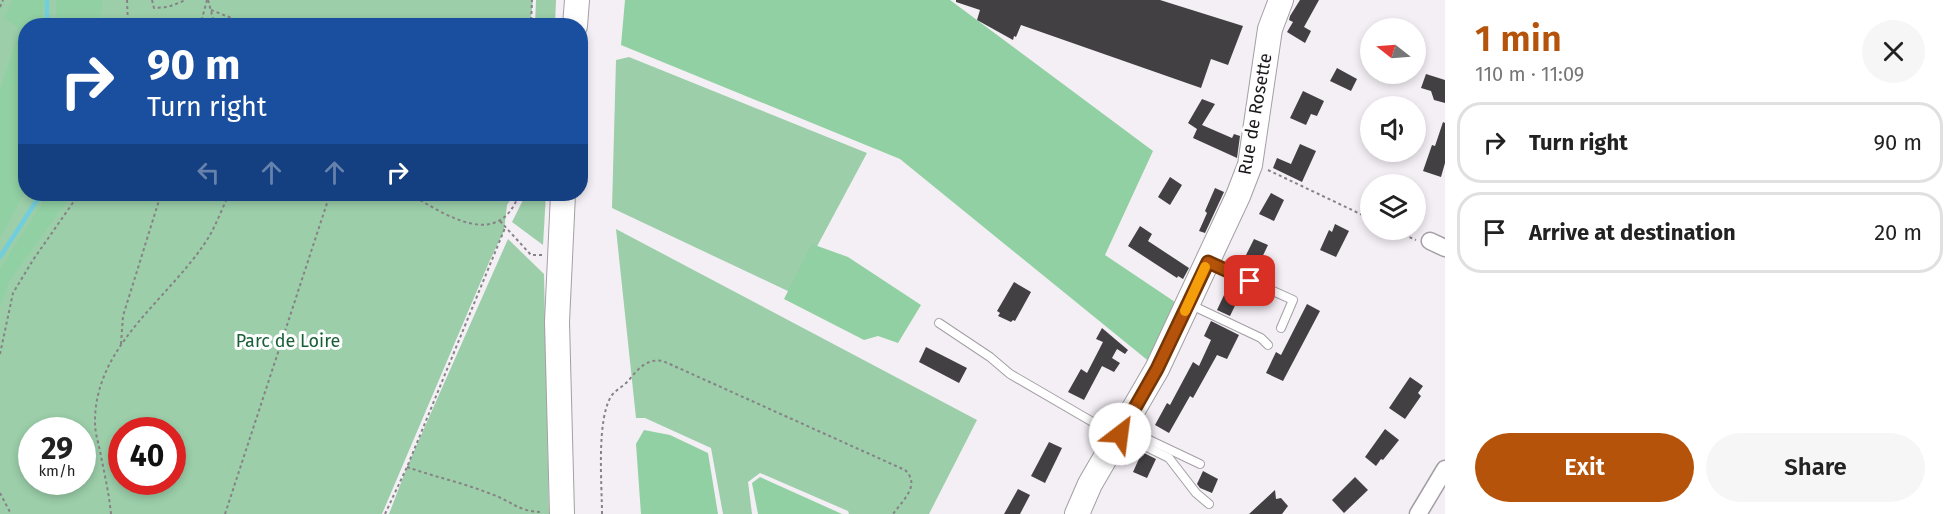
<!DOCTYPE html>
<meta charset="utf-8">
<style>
:root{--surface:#fff;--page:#f6f6f6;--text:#222;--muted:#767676;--line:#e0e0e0;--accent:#b45309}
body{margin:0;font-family:"Fira Sans",sans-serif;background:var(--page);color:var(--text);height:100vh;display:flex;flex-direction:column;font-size:22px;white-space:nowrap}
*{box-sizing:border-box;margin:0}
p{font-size:20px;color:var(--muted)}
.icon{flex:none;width:33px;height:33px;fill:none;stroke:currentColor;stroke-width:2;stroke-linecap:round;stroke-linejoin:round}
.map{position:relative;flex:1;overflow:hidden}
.drawer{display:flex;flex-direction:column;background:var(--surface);width:510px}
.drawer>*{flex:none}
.banner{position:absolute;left:18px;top:18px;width:570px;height:183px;border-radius:24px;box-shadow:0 3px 9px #0003;background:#1a4fa0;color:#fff;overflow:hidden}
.needle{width:39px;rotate:287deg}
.fabs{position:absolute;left:1360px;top:18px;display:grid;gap:12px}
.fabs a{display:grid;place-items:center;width:66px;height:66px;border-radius:50%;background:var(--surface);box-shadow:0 3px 9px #0003;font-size:30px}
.speed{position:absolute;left:18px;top:417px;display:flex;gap:12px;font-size:30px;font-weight:700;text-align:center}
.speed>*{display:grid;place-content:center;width:78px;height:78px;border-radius:50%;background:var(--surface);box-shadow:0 3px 9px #0003;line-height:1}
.speed small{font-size:15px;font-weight:400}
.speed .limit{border:9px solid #d22;background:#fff;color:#111}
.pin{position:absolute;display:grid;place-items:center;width:51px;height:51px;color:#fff;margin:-26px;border-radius:12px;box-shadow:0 3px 9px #0006}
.me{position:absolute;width:66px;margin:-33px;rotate:30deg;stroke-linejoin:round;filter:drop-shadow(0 0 4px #0008)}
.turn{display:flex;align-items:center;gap:21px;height:126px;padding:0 30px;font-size:27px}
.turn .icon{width:78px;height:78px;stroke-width:2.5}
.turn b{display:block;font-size:42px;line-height:51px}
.lanes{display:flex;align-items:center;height:57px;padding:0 30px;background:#0003;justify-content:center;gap:30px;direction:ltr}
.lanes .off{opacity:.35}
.round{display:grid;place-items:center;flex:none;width:63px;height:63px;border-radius:32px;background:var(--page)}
.summary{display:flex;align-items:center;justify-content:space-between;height:102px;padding:0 30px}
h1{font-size:36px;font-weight:600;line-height:45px;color:var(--accent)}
.action{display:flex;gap:12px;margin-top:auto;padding:12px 30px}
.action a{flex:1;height:69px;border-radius:36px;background:var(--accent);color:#fff;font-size:24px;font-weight:600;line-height:69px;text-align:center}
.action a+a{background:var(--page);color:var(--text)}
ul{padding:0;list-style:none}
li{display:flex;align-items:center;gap:18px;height:81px;margin:0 12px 9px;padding:0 18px;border:3px solid var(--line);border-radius:24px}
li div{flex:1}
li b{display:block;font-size:22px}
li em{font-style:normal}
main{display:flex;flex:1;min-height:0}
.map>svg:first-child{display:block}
</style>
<main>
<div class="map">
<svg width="1445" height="514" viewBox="0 0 1445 514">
<rect width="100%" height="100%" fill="#f4eff5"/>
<!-- green -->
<g fill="#9bcea9" fill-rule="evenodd">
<path d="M 0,0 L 533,0 L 530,25 L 26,26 L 26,194 L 514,194 L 507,205 L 504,231 L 490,260 L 382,514 L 0,514 ZM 32,430 L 82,430 L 82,482 L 32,482 ZM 122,430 L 172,430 L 172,482 L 122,482 Z"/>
<path d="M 536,0 L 556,0 L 555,25 L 535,25 Z"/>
<path d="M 629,57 L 867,153 L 792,293 L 612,208 L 616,60 Z"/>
<path d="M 526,194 L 546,194 L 543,245 L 512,222 Z"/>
<path d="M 616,229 L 977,420 L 929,514 L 849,514 L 848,511 L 760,473 L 748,482 L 752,514 L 723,514 L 711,448 L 645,418 L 636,418 Z"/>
<path d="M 508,239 L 544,274 L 549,514 L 389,514 L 407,467 Z"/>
</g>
<!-- forest -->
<g fill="#91d0a3">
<path d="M 13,0 L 45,0 L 41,25 L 26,26 L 25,191 L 0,238 L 0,90 L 20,29 L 4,18 Z"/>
<path d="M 56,0 L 103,0 L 98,25 L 67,25 L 56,17 Z"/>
<path d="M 625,0 L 950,0 L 1153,151 L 1105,255 L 1178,304 L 1151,363 L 900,159 L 621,45 Z"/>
<path d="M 48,194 L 72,194 L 9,281 L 0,306 L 0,269 Z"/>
<path d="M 812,244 L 848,257 L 921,305 L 898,343 L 878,336 L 864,340 L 784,299 Z"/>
<path d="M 644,430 L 670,435 L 708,453 L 718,514 L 641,514 L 636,444 Z"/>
<path d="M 760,477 L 842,514 L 758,514 L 752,483 Z"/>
</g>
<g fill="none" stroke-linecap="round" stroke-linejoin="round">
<!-- stream -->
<g stroke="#72cedd" stroke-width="4.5">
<path d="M 47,26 L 47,0"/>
<path d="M 0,257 L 41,194"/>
</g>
</g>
<!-- building -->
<g fill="#434044">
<path d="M 956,0 L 1160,0 L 1243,26 L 1228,65 L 1211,59 L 1201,88 L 1021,25 L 1016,37 L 1014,36 L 1013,40 L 977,20 L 980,10 L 956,2 Z"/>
<path d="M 1300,0 L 1319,0 L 1304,27 L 1311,31 L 1305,43 L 1287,32 L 1293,22 L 1289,20 L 1290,16 Z"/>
<path d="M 1337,68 L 1357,79 L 1351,91 L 1330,81 Z"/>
<path d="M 1426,74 L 1445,80 L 1445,103 L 1434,100 L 1431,91 L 1421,88 Z"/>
<path d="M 1303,91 L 1324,101 L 1317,116 L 1311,114 L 1306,125 L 1290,118 Z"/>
<path d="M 1202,99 L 1215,104 L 1202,125 L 1232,138 L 1234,134 L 1240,136 L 1237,158 L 1193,138 L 1197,129 L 1188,123 Z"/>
<path d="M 1443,122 L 1445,123 L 1445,163 L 1441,177 L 1423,171 L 1432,145 L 1435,146 Z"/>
<path d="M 1300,144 L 1316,151 L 1302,182 L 1273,168 L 1277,158 L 1291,164 Z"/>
<path d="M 1170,177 L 1182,185 L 1170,205 L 1158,197 Z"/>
<path d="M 1215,188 L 1224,192 L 1205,233 L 1199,231 L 1207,213 L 1205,211 Z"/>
<path d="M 1271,193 L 1284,200 L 1274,221 L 1259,214 Z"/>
<path d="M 1335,224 L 1349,231 L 1336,257 L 1320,250 L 1329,230 L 1332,232 Z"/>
<path d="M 1140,226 L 1152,234 L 1148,241 L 1189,268 L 1183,279 L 1178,276 L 1177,278 L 1128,246 Z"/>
<path d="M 1254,239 L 1268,245 L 1257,268 L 1243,261 Z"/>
<path d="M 1231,280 L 1244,287 L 1230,316 L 1217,310 Z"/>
<path d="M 1014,282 L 1031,292 L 1015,321 L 1013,320 L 1011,322 L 998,316 L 1000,313 L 997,311 Z"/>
<path d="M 1307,304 L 1320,311 L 1283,381 L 1266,373 L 1276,352 L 1281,355 Z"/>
<path d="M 1211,321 L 1239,335 L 1227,359 L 1217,355 L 1193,398 L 1190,396 L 1169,433 L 1155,425 L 1167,403 L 1170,405 L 1193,362 L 1199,366 L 1211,340 L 1204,336 Z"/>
<path d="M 1102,328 L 1128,350 L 1125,354 L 1117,349 L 1112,358 L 1120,363 L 1114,372 L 1102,366 L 1084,400 L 1068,392 L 1081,369 L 1087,373 L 1103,342 L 1096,339 Z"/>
<path d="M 926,347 L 967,368 L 959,383 L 919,362 Z"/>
<path d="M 1410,377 L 1423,386 L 1418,393 L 1421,396 L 1405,419 L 1389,408 Z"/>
<path d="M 1385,429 L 1399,440 L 1383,460 L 1381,459 L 1376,466 L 1365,457 Z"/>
<path d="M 1049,442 L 1062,448 L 1045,483 L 1031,476 Z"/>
<path d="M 1142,452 L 1156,459 L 1147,478 L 1133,472 Z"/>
<path d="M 1203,471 L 1218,479 L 1212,493 L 1200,488 L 1197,484 Z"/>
<path d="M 1355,477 L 1368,490 L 1344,513 L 1332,500 Z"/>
<path d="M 1018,489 L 1030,495 L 1020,514 L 1004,514 Z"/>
<path d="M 1275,490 L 1276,499 L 1281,498 L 1288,506 L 1282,514 L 1249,514 Z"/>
</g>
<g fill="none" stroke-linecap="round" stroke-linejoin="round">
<!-- lane casing -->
<g stroke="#a39fa4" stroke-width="10">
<g id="lane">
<path d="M 1208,262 L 1293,300 L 1281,328"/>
<path d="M 1189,304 L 1261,338 L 1268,345"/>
<path d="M 939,323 L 990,357 L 1010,374 L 1115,435"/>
<path d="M 1124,428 L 1200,464"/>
<path d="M 1120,434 L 1169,458 L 1196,493 L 1209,504"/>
</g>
</g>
<!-- street casing -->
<g stroke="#a39fa4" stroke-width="19">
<g id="street">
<path d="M 1430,241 L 1445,248"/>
<path d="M 1418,514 L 1445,469"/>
</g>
</g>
<!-- secondary casing -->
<g stroke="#a39fa4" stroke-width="26">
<g id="secondary">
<path d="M 575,26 L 577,0"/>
<path d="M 562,514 L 557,322 L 563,194"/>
<path d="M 1077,514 L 1090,484 L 1157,369 L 1238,196 L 1250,165 L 1270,29 L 1281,0"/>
</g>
</g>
<!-- path -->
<g stroke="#868286" stroke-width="2" stroke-dasharray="3 3" stroke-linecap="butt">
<path d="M 127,0 L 128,26"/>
<path d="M 152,0 L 154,8 L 168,7 L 186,0"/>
<path d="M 208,0 L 215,26"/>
<path d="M 0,7 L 3,0"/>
<path d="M 211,10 L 252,26"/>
<path d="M 200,26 L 207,0"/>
<path d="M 531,26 L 532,0"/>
<path d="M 1268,170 L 1371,219"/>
<path d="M 410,194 C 445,215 499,251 519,194"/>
<path d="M 500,221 L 531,255 L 542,255"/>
<path d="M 1393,230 L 1416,240"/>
<path d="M 121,344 L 123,316 L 161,194"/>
<path d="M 0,354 L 13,293 L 33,260 L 79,194"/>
<path d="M 407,467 C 435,477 464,483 491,494 C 512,501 518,512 543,512"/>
<path d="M 0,493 L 11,514"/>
<path d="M 111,514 C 109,493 104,472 100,451 C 98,442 95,432 95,423 C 94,343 173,297 210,235 C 217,222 223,207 229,194"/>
<path d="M 225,514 L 330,194"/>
<path d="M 385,514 L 407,467 L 505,228"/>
<path d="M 602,514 C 602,485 596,418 612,395 C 617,389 624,386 629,380 C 638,369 647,358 663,361 L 905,470 C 921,485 903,500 893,514"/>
</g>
<!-- lane -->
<use href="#lane" stroke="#fff" stroke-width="8"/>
<!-- street -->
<use href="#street" stroke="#fff" stroke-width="16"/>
<!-- secondary -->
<use href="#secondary" stroke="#fff" stroke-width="24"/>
</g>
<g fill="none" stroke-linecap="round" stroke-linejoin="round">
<!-- route casing -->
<g stroke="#753606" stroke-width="15">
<path id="route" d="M 1120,434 L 1157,369 L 1208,262 L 1250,281"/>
</g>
<!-- route -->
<use href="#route" stroke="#b45309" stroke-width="10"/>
<!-- slow -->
<path stroke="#f59e0b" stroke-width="10" d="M 1185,311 L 1205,267"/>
</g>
<g text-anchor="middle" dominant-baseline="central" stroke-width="6" stroke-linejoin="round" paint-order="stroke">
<!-- street labels -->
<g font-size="18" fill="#191719" stroke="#fefefe">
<text transform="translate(1255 114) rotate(-80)">Rue de Rosette</text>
</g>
<!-- park labels -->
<g font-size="18" fill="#195f36" stroke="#fefefe">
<text x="288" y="341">Parc de Loire</text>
</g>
</g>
</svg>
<div class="fabs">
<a><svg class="needle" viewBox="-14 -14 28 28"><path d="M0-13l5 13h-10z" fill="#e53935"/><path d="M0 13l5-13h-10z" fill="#767676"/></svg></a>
<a><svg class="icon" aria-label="sound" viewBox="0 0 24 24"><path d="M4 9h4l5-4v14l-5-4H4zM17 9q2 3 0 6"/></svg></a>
<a><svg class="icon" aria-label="layers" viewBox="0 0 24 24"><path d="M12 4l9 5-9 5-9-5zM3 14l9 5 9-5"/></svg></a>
</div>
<div class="speed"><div>29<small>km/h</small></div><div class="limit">40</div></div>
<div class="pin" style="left:1250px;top:281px;background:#d93025"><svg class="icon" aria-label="arrive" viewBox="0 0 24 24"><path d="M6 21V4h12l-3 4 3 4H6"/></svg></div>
<svg class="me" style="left:1120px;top:434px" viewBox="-20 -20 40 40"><circle r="19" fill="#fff"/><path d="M0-13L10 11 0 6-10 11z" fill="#b45309"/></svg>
<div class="banner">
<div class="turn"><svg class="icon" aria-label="right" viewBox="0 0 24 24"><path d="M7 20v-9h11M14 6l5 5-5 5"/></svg><div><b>90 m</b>Turn right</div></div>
<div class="lanes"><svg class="icon off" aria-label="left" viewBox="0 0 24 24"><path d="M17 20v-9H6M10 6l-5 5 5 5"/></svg><svg class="icon off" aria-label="ahead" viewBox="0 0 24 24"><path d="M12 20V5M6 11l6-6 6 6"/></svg><svg class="icon off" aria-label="ahead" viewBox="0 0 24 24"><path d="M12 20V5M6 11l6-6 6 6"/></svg><svg class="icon" aria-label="right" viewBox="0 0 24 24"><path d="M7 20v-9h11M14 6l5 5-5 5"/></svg></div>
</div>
</div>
<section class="drawer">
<div class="summary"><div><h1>1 min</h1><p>110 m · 11:09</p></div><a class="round"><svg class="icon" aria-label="close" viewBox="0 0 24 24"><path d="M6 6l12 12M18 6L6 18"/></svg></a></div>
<ul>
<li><svg class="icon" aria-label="right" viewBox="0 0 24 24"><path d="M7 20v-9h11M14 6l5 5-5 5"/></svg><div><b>Turn right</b></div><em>90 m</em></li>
<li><svg class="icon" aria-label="arrive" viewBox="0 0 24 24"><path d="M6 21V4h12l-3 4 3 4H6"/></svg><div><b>Arrive at destination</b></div><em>20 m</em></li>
</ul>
<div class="action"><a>Exit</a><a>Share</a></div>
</section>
</main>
